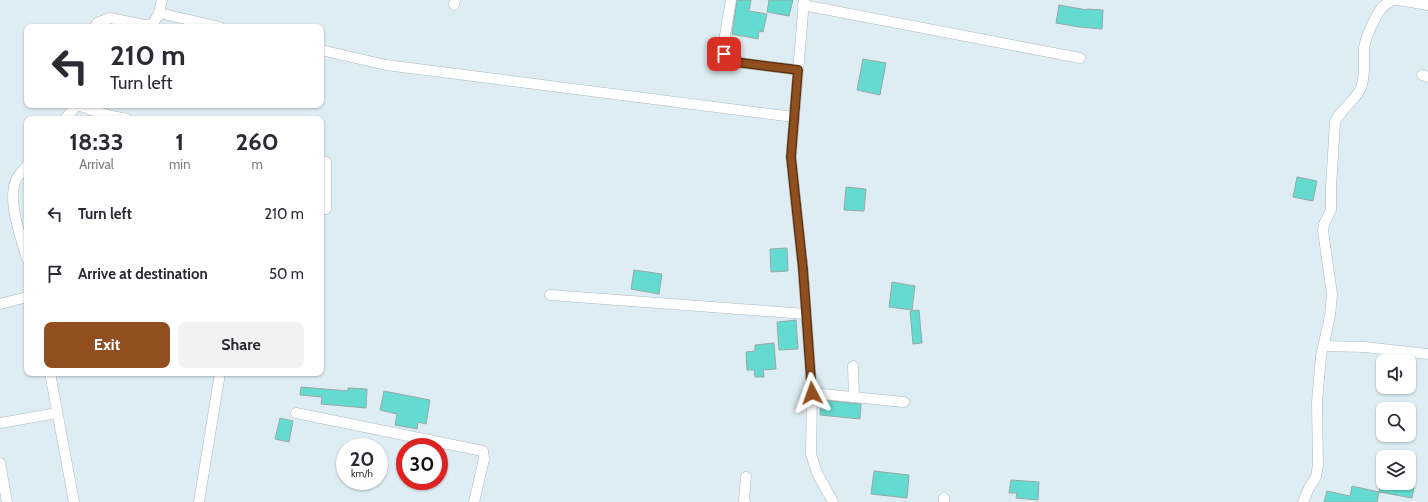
<!DOCTYPE html>
<style>
:root{--surface:#fff;--page:#f2f2f3;--text:#2b2b33;--muted:#7c7c81;--accent:#914e1f}
body{margin:0;font-family:Cabin,sans-serif;background:var(--page);color:var(--text);height:100vh;display:flex;flex-direction:column;font-size:15px;white-space:nowrap}
*{box-sizing:border-box;margin:0}
p{font-size:13px;color:var(--muted)}
.icon{flex:none;width:22px;height:22px;fill:none;stroke:currentColor;stroke-width:2;stroke-linecap:round;stroke-linejoin:round}
.map{position:relative;flex:1;overflow:hidden}
.sheet{position:absolute;left:24px;top:116px;width:300px;height:260px;display:flex;flex-direction:column;background:var(--surface);border-radius:8px;box-shadow:0 1px 3px #0004}
.sheet>*{flex:none}
.hud{position:absolute;left:24px;top:24px;width:300px;height:84px;border-radius:8px;box-shadow:0 1px 3px #0004;background:#fff;color:var(--text);overflow:hidden}
.controls{position:absolute;left:1376px;top:354px;display:grid;gap:8px}
.controls a{display:grid;place-items:center;width:40px;height:40px;border-radius:8px;background:var(--surface);box-shadow:0 1px 3px #0004;font-size:20px}
.speed{position:absolute;left:336px;top:438px;display:flex;gap:8px;font-size:20px;font-weight:700;text-align:center}
.speed>*{display:grid;place-content:center;width:52px;height:52px;border-radius:50%;background:var(--surface);box-shadow:0 1px 3px #0004;line-height:1}
.speed small{font-size:10px;font-weight:400}
.speed .limit{border:6px solid #d22;background:#fff;color:#111}
.pin{position:absolute;display:grid;place-items:center;width:34px;height:34px;color:#fff;margin:-17px;border-radius:8px;box-shadow:0 2px 6px #0006}
.me{position:absolute;width:44px;margin:-22px;rotate:356deg;stroke-linejoin:round;filter:drop-shadow(0 0 3px #0008)}
.turn{display:flex;align-items:center;gap:14px;height:84px;padding:0 20px;font-size:18px}
.turn .icon{width:52px;height:52px;stroke-width:2.5}
.turn b{display:block;font-size:28px;line-height:34px}
.eta{display:flex;justify-content:space-evenly;align-items:center;height:68px;text-align:center}
.eta b{font-size:24px;font-weight:700;line-height:28px}
.primary-button{display:flex;gap:8px;margin-top:auto;padding:8px 20px}
.primary-button a{flex:1;height:46px;border-radius:8px;background:var(--accent);color:#fff;font-size:16px;font-weight:700;line-height:46px;text-align:center}
.primary-button a+a{background:var(--page);color:var(--text)}
ul{padding:0;list-style:none}
li{display:flex;align-items:center;gap:12px;height:60px;padding:0 20px}
li div{flex:1}
li b{display:block;font-size:15px}
li em{font-style:normal}
.map>svg:first-child{display:block}
</style>
<div class="map">
<svg width="1428" height="502" viewBox="0 0 1428 502">
<rect width="100%" height="100%" fill="#ddedf3"/>
<!-- building -->
<g fill="#64dbd1" stroke="#98a9a7">
<path d="M 737,0 L 751,0 L 749,11 L 767,14 L 763,32 L 759,31 L 758,39 L 732,34 Z"/>
<path d="M 769,0 L 793,0 L 789,16 L 767,12 Z"/>
<path d="M 1059,5 L 1087,10 L 1087,9 L 1103,10 L 1102,29 L 1079,27 L 1056,23 Z"/>
<path d="M 863,59 L 886,63 L 880,95 L 857,90 Z"/>
<path d="M 1297,177 L 1317,181 L 1313,201 L 1293,197 Z"/>
<path d="M 846,187 L 866,189 L 864,211 L 844,210 Z"/>
<path d="M 787,248 L 788,271 L 771,272 L 770,249 Z"/>
<path d="M 634,270 L 662,274 L 659,294 L 631,289 Z"/>
<path d="M 892,282 L 915,286 L 912,310 L 889,307 Z"/>
<path d="M 919,310 L 922,343 L 913,344 L 910,311 Z"/>
<path d="M 796,320 L 798,349 L 779,350 L 777,322 Z"/>
<path d="M 774,343 L 776,369 L 763,370 L 764,377 L 755,377 L 754,370 L 747,370 L 746,352 L 755,351 L 755,345 Z"/>
<path d="M 301,387 L 348,391 L 348,388 L 367,389 L 366,408 L 321,404 L 322,397 L 300,395 Z"/>
<path d="M 384,391 L 430,400 L 426,424 L 418,422 L 417,429 L 395,425 L 397,414 L 380,410 Z"/>
<path d="M 821,400 L 861,404 L 860,419 L 820,415 Z"/>
<path d="M 280,418 L 293,421 L 289,442 L 275,439 Z"/>
<path d="M 874,471 L 909,475 L 907,498 L 871,494 Z"/>
<path d="M 1011,480 L 1039,482 L 1038,500 L 1016,498 L 1017,493 L 1009,493 Z"/>
<path d="M 1381,483 L 1415,483 L 1412,498 L 1379,492 Z"/>
<path d="M 1352,486 L 1379,492 L 1377,502 L 1324,502 L 1327,491 L 1350,496 Z"/>
</g>
<g fill="none" stroke-linecap="round" stroke-linejoin="round">
<!-- street casing -->
<g stroke="#aabac0" stroke-width="11">
<g id="street">
<path d="M 731,0 L 723,47 C 724,56 726,59 735,62 L 798,70"/>
<path d="M 804,0 L 791,157 L 803,269 L 812,393 L 811,454 L 817,473 L 833,502"/>
<path d="M 1396,0 L 1405,1 L 1428,5"/>
<path d="M 454,5 L 455,0"/>
<path d="M 803,5 L 1080,58"/>
<path d="M 159,13 L 220,27"/>
<path d="M 95,27 L 97,23 L 110,18 L 144,25 L 153,24 L 159,13 L 162,0"/>
<path d="M 321,50 L 386,65 L 794,117"/>
<path d="M 1422,75 L 1428,77"/>
<path d="M 77,105 L 107,115 L 127,119"/>
<path d="M 65,119 L 77,105"/>
<path d="M 321,161 L 326,162 L 326,209 L 321,210"/>
<path d="M 27,165 C 24,170 18,175 16,180 C 7,202 21,237 27,259"/>
<path d="M 550,295 L 806,314"/>
<path d="M 0,304 L 27,297"/>
<path d="M 1324,346 L 1364,347 L 1428,354"/>
<path d="M 853,366 L 854,397"/>
<path d="M 50,373 L 74,502"/>
<path d="M 812,393 L 904,402"/>
<path d="M 296,413 L 483,451 L 484,459 L 474,502"/>
<path d="M 0,423 L 57,413"/>
<path d="M 0,463 L 7,502"/>
<path d="M 199,502 L 220,373"/>
<path d="M 745,502 L 744,500 L 746,477"/>
<path d="M 944,502 L 944,498"/>
<path d="M 1303,502 L 1309,488 L 1316,477 L 1318,465 L 1317,403 L 1319,378 L 1321,356 L 1330,316 L 1332,294 L 1323,231 L 1324,224 L 1331,210 L 1331,187 L 1335,122 C 1341,109 1355,101 1361,88 C 1366,75 1363,61 1364,48 C 1366,37 1370,28 1375,19 C 1380,9 1383,5 1393,0"/>
</g>
</g>
<!-- street -->
<use href="#street" stroke="#fff" stroke-width="10"/>
</g>
<g fill="none" stroke-linecap="round" stroke-linejoin="round">
<!-- route casing -->
<g stroke="#5e3314" stroke-width="10">
<path id="route" d="M 724,54 L 728,59 L 735,62 L 798,70 L 791,157 L 803,269 L 812,393"/>
</g>
<!-- route -->
<use href="#route" stroke="#914e1f" stroke-width="7"/>
</g>
</svg>
<div class="controls">
<a><svg class="icon" aria-label="sound" viewBox="0 0 24 24"><path d="M4 9h4l5-4v14l-5-4H4zM17 9q2 3 0 6"/></svg></a>
<a><svg class="icon" aria-label="search" viewBox="0 0 24 24"><circle cx="10" cy="10" r="6"/><path d="M15 15l6 6"/></svg></a>
<a><svg class="icon" aria-label="layers" viewBox="0 0 24 24"><path d="M12 4l9 5-9 5-9-5zM3 14l9 5 9-5"/></svg></a>
</div>
<div class="speed"><div>20<small>km/h</small></div><div class="limit">30</div></div>
<div class="pin" style="left:724px;top:54px;background:#d93025"><svg class="icon" aria-label="arrive" viewBox="0 0 24 24"><path d="M6 21V4h12l-3 4 3 4H6"/></svg></div>
<svg class="me" style="left:812px;top:393px" viewBox="-20 -20 40 40"><path d="M0-17L14 15 0 8-14 15z" fill="#914e1f" stroke="#fff" stroke-width="4"/></svg>
<div class="hud">
<div class="turn"><svg class="icon" aria-label="left" viewBox="0 0 24 24"><path d="M17 20v-9H6M10 6l-5 5 5 5"/></svg><div><b>210 m</b>Turn left</div></div>
</div>
<section class="sheet">
<div class="eta">
<div><b>18:33</b><p>Arrival</p></div>
<div><b>1</b><p>min</p></div>
<div><b>260</b><p>m</p></div>
</div>
<ul>
<li><svg class="icon" aria-label="left" viewBox="0 0 24 24"><path d="M17 20v-9H6M10 6l-5 5 5 5"/></svg><div><b>Turn left</b></div><em>210 m</em></li>
<li><svg class="icon" aria-label="arrive" viewBox="0 0 24 24"><path d="M6 21V4h12l-3 4 3 4H6"/></svg><div><b>Arrive at destination</b></div><em>50 m</em></li>
</ul>
<div class="primary-button"><a>Exit</a><a>Share</a></div>
</section>
</div>
